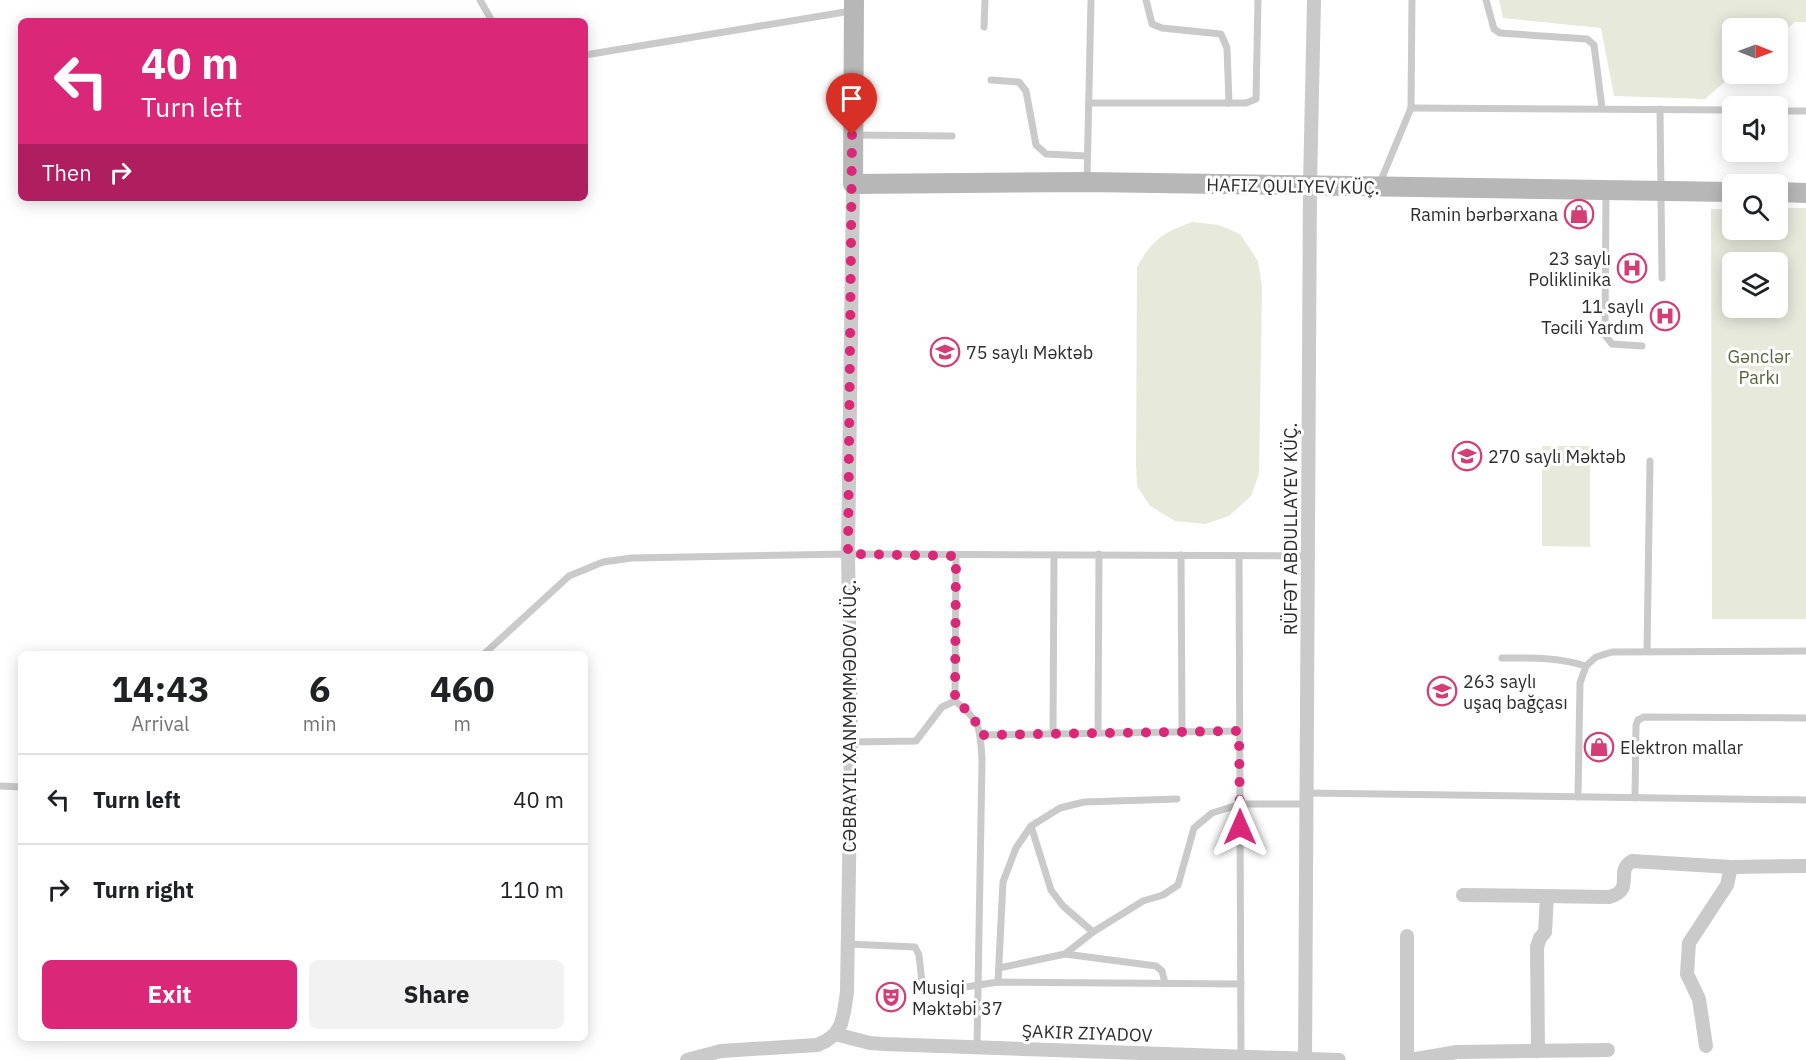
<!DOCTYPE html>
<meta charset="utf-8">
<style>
:root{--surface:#fff;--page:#f2f2f2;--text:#202124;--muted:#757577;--line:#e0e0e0;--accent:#db2777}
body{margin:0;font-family:"IBM Plex Sans",sans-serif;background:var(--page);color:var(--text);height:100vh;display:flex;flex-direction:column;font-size:22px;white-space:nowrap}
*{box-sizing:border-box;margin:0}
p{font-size:20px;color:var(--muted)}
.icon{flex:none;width:33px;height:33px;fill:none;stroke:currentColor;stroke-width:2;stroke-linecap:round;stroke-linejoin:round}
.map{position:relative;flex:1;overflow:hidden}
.side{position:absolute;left:18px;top:651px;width:570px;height:390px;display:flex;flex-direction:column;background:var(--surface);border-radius:9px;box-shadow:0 3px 15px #0003}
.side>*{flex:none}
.guide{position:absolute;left:18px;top:18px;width:570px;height:183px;border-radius:9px;box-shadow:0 3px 15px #0003;background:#db2777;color:#fff;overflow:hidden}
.needle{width:39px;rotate:91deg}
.fabs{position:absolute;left:1722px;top:18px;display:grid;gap:12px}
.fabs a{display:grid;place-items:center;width:66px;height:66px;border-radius:9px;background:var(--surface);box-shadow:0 3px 15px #0003;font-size:30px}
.pin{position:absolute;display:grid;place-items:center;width:51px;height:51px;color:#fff;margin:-62px -26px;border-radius:50% 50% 50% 0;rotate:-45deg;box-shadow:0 0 6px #0007}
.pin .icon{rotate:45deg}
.me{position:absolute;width:66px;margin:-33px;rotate:0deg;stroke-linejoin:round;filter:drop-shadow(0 0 4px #0008)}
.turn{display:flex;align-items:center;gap:21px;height:126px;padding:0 24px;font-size:27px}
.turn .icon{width:78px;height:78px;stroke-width:2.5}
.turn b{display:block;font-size:42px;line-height:51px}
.then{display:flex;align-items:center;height:57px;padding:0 24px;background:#0003;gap:12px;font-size:22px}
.eta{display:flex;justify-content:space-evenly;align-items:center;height:102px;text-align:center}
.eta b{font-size:36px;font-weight:700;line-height:42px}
.primary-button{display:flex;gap:12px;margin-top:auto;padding:12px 24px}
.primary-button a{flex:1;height:69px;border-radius:9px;background:var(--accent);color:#fff;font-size:24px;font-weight:700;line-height:69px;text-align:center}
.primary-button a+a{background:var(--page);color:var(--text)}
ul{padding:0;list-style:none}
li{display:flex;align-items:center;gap:18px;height:90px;padding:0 24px;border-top:2px solid var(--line)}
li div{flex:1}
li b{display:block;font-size:22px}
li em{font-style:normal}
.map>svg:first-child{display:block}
</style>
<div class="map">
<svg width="1806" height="1060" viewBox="0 0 1806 1060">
<rect width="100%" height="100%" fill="#fff"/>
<!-- green -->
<g fill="#e7e9db" fill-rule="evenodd">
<path d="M 1499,0 L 1806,0 L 1806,22 L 1795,22 L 1778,37 L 1778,28 L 1732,28 L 1732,74 L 1734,74 L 1705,99 L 1614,96 L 1601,28 L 1503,18 Z"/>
<path d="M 1778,208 L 1806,208 L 1806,619 L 1712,619 L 1711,209 L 1732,209 L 1732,230 L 1778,230 ZM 1732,262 L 1778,262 L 1778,308 L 1732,308 Z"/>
<path d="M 1192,222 L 1219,225 L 1240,234 L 1258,261 L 1262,286 L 1259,474 L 1251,496 L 1229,516 L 1205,524 L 1175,521 L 1150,506 L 1137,486 L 1136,464 L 1137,267 C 1152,240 1162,233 1192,222 Z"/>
<path d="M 1542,446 L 1590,446 L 1590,547 L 1542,546 Z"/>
</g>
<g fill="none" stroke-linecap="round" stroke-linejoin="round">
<!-- lane -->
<g stroke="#cacaca" stroke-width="7">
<path d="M 480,0 L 492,21"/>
<path d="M 1146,0 L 1152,24 L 1162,28 L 1221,34 L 1227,48 L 1229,103"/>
<path d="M 1486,0 L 1494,29 L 1500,33 L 1587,39 L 1594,45 L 1602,108"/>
<path d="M 984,27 L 985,0"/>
<path d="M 585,55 L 851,11"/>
<path d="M 991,80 L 1019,82 L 1026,91 L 1036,145 L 1046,154 L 1087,156"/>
<path d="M 1089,103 L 1246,103 L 1256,99 L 1258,0"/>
<path d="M 1411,108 L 1732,110"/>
<path d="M 1660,109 L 1662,278"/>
<path d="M 1778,111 L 1806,111"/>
<path d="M 855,135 L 952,136"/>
<path d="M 1087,180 L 1091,0"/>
<path d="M 1379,185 L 1411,108 L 1412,0"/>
<path d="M 1606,191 L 1605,335 L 1612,344 L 1642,346"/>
<path d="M 1181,555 L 1182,731"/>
<path d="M 956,556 L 955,701 C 981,721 980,728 982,760 L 977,1048"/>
<path d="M 1239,556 L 1241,1056"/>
<path d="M 1647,651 L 1650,461"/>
<path d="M 484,654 L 569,576 L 603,562 L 632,558 L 848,554 L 1308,556"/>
<path d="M 1502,658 C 1532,658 1558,657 1586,666"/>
<path d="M 1098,732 L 1099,554"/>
<path d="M 1053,733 L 1054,555"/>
<path d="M 980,735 L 1239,731"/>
<path d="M 851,742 L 916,741 L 942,707 L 955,701"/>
<path d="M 0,786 L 21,787"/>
<path d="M 1306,793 L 1806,800"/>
<path d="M 1578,797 L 1580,683 L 1586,666 L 1596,657 L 1612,652 L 1806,651"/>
<path d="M 1635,798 L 1636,725 L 1638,720 L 1644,717 L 1806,718"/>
<path d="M 1031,826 L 1051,890 L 1063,906 L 1093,932"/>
<path d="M 848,944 L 915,947 L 919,955 L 922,983 L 927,988 L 940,991 L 998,982 L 1241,984"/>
<path d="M 1065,954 L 1156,966 L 1162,971 L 1165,983"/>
<path d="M 999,968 L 1065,954 L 1093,932 L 1143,901 L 1163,895 L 1178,885 L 1194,828 L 1212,813 L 1241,804 L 1306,804"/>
<path d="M 998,982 L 1003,882 L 1016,848 L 1031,826 L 1060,808 L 1084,802 L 1177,799"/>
</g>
<!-- street -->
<g stroke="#cacaca" stroke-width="14">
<path d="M 1463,895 L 1609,897 C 1636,890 1614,871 1632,861 L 1731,867 L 1806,866"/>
<path d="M 1407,936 L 1407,1060"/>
<path d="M 835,1034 L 870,1043 L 883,1044 L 1339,1060"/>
<path d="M 1706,1046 L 1699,999 L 1687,974 L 1689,943 L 1727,885 L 1731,867"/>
<path d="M 1538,1051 L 1537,947 L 1540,938 L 1545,932 L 1547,896"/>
<path d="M 687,1060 L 721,1051 L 817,1045 L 826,1041 L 835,1034 L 841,1024 L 844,1012 L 847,992 L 851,742 L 848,554 L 853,184"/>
<path d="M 1305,1060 L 1310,186 L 1314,0"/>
<path d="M 1410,1060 L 1457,1052 L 1608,1050"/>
</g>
<!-- secondary -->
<g stroke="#b7b7b7" stroke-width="20">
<path d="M 854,0 L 853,184 L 1087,182 L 1732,192"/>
<path d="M 1778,192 L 1806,193"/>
</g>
</g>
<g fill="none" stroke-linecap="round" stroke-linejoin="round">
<!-- route -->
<path stroke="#db2777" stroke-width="10" stroke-dasharray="0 18" d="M 852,135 L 848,554 L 956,556 L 955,701 L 973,715 L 980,735 L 1239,731 L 1240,827"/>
</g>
<!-- icons -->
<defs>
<g id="shop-ring" transform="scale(1.5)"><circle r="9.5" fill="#fff" stroke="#d43e76" stroke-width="1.5"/><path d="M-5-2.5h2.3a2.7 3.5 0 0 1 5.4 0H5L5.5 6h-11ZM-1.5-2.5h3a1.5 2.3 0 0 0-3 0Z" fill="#d43e76"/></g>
<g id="hospital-ring" transform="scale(1.5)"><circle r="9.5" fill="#fff" stroke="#d43e76" stroke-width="1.5"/><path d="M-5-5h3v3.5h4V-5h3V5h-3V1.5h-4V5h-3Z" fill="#d43e76"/></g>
<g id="school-ring" transform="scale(1.5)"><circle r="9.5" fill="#fff" stroke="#d43e76" stroke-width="1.5"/><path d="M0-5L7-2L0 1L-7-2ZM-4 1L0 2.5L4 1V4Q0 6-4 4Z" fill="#d43e76"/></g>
<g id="theatre-ring" transform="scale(1.5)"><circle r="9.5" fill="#fff" stroke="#d43e76" stroke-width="1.5"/><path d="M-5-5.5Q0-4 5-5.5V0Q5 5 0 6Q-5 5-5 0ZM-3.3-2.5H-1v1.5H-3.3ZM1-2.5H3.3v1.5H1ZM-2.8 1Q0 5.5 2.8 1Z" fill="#d43e76"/></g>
</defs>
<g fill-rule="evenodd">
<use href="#shop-ring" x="1579" y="214"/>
<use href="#hospital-ring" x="1632" y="268"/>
<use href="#hospital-ring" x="1665" y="316"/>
<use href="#school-ring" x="945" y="352"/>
<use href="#school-ring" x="1467" y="456"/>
<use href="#school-ring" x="1442" y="691"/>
<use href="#shop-ring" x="1599" y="747"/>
<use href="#theatre-ring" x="891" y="997"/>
</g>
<g text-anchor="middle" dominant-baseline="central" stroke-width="6" stroke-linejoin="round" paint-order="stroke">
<!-- street labels -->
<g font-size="18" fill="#2d2d2d" stroke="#fff">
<text transform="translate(1293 186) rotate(1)">HAFIZ QULIYEV KÜÇ.</text>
<text transform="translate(1290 529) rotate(-90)">RÜFƏT ABDULLAYEV KÜÇ.</text>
<text transform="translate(849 716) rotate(-90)">CƏBRAYIL XANMƏMMƏDOV KÜÇ.</text>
<text transform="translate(1087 1033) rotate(2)">ŞAKIR ZIYADOV</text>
</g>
<!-- poi labels -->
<g font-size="18" fill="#2d2d2d" stroke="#fff" text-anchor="start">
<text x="1558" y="214" text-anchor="end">Ramin bərbərxana</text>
<text x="1611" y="258" text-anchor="end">23 saylı<tspan x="1611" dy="21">Poliklinika</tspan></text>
<text x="1644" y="306" text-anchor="end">11 saylı<tspan x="1644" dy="21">Təcili Yardım</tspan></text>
<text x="966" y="352">75 saylı Məktəb</text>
<text x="1488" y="456">270 saylı Məktəb</text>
<text x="1463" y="681">263 saylı<tspan x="1463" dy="21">uşaq bağçası</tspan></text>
<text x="1620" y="747">Elektron mallar</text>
<text x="912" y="987">Musiqi<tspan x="912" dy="21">Məktəbi 37</tspan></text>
</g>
<!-- park labels -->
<g font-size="18" fill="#5b643e" stroke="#fff">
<text x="1759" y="356">Gənclər<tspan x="1759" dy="21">Parkı</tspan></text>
</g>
</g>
</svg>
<div class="fabs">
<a><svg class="needle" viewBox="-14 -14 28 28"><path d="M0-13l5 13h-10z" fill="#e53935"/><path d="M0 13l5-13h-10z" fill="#757577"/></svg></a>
<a><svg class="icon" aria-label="sound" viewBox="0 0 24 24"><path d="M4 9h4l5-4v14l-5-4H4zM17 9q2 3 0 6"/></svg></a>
<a><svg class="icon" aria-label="search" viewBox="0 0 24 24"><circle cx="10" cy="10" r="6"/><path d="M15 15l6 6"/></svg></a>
<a><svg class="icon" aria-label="layers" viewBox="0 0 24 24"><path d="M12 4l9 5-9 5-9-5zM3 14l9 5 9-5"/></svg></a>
</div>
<div class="pin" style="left:852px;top:135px;background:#d93025"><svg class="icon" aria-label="arrive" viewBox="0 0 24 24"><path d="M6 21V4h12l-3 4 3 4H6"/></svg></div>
<svg class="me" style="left:1240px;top:827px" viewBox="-20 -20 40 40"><path d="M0-17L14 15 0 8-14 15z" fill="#db2777" stroke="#fff" stroke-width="4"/></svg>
<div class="guide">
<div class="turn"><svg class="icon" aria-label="left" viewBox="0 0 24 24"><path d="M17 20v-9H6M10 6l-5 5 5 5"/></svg><div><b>40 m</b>Turn left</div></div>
<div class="then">Then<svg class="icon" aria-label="right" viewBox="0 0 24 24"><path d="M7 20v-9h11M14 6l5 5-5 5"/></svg></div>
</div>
<section class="side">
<div class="eta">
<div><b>14:43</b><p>Arrival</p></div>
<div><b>6</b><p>min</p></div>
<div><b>460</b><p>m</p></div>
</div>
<ul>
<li><svg class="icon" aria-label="left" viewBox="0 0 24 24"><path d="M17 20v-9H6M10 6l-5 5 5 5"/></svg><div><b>Turn left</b></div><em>40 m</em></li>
<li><svg class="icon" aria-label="right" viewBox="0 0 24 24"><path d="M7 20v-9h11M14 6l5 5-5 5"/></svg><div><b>Turn right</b></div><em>110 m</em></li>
</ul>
<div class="primary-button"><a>Exit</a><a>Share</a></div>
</section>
</div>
